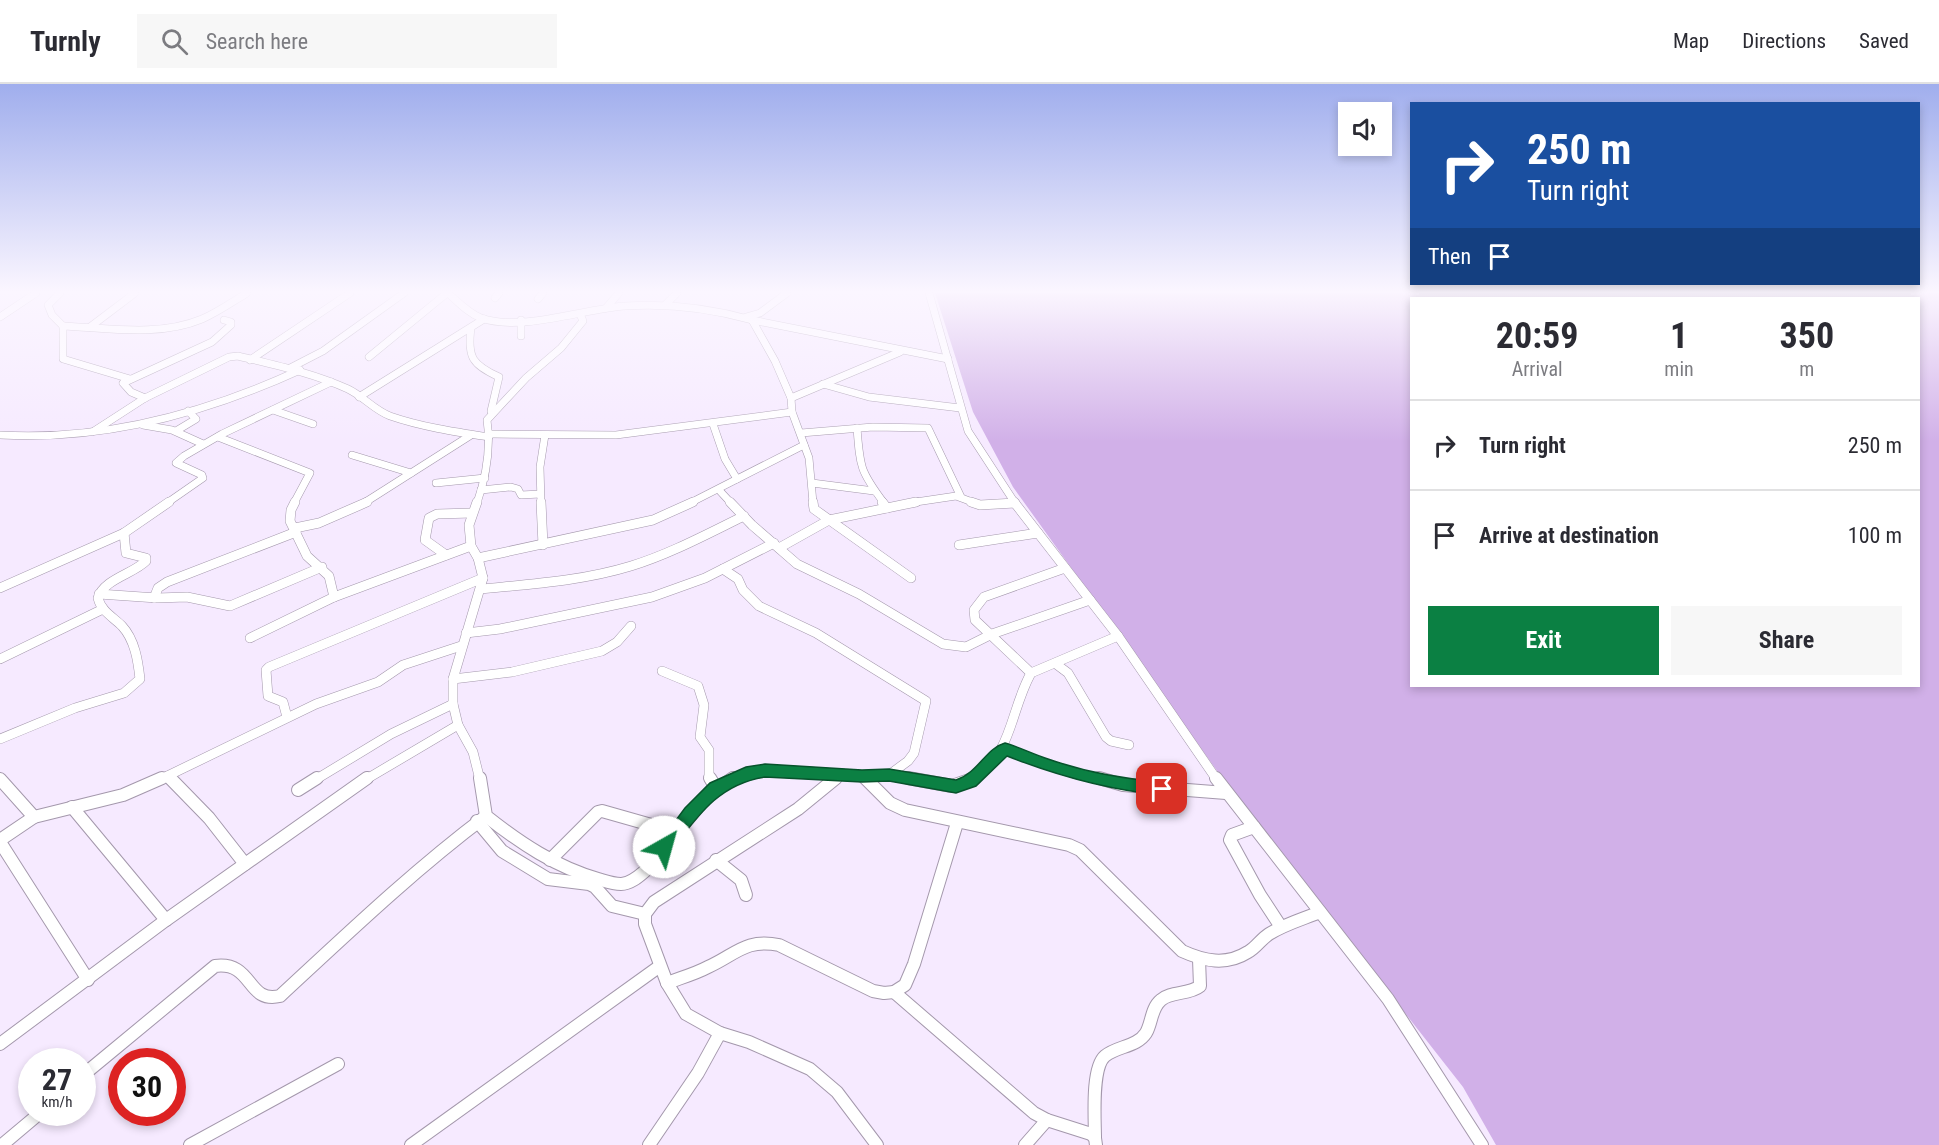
<!DOCTYPE html>
<style>
:root{--surface:#fff;--page:#f7f7f7;--text:#2b2b33;--muted:#7c7c81;--line:#e1e1e2;--accent:#0b8043}
body{margin:0;font-family:"Roboto Condensed",sans-serif;background:var(--page);color:var(--text);height:100vh;display:flex;flex-direction:column;font-size:22px;white-space:nowrap}
*{box-sizing:border-box;margin:0}
p{font-size:20px;color:var(--muted)}
.icon{flex:none;width:33px;height:33px;fill:none;stroke:currentColor;stroke-width:2;stroke-linecap:round;stroke-linejoin:round}
.map{position:relative;flex:1;overflow:hidden}
.details{position:absolute;left:1410px;top:213px;width:510px;height:390px;display:flex;flex-direction:column;background:var(--surface);border-radius:0px;box-shadow:0 3px 9px #0003}
.details>*{flex:none}
.banner{position:absolute;left:1410px;top:18px;width:510px;height:183px;border-radius:0px;box-shadow:0 3px 9px #0003;background:#1a4fa0;color:#fff;overflow:hidden}
.controls{position:absolute;left:1338px;top:18px;display:grid;gap:12px}
.controls a{display:grid;place-items:center;width:54px;height:54px;border-radius:0px;background:var(--surface);box-shadow:0 3px 9px #0003;font-size:30px}
.speed{position:absolute;left:18px;top:964px;display:flex;gap:12px;font-size:30px;font-weight:700;text-align:center}
.speed>*{display:grid;place-content:center;width:78px;height:78px;border-radius:50%;background:var(--surface);box-shadow:0 3px 9px #0003;line-height:1}
.speed small{font-size:15px;font-weight:400}
.speed .limit{border:9px solid #d22;background:#fff;color:#111}
.pin{position:absolute;display:grid;place-items:center;width:51px;height:51px;color:#fff;margin:-26px;border-radius:12px;box-shadow:0 3px 9px #0006}
.me{position:absolute;width:66px;margin:-33px;rotate:38deg;stroke-linejoin:round;filter:drop-shadow(0 0 4px #0008)}
.turn{display:flex;align-items:center;gap:21px;height:126px;padding:0 18px;font-size:27px}
.turn .icon{width:78px;height:78px;stroke-width:2.5}
.turn b{display:block;font-size:42px;line-height:51px}
.then{display:flex;align-items:center;height:57px;padding:0 18px;background:#0003;gap:12px;font-size:22px}
.eta{display:flex;justify-content:space-evenly;align-items:center;height:102px;text-align:center}
.eta b{font-size:36px;font-weight:700;line-height:42px}
.action{display:flex;gap:12px;margin-top:auto;padding:12px 18px}
.action a{flex:1;height:69px;border-radius:0px;background:var(--accent);color:#fff;font-size:24px;font-weight:700;line-height:69px;text-align:center}
.action a+a{background:var(--page);color:var(--text)}
ul{padding:0;list-style:none}
li{display:flex;align-items:center;gap:18px;height:90px;padding:0 18px;border-top:2px solid var(--line)}
li div{flex:1}
li b{display:block;font-size:22px}
li em{font-style:normal}
header{display:flex;align-items:center;gap:36px;box-sizing:border-box;height:84px;padding:0 30px;background:var(--surface);border-bottom:2px solid var(--line)}
header strong{font-size:28px}
nav{display:flex;gap:33px;margin-inline-start:auto;font-size:21px}
.search{width:420px;height:54px;background:var(--page);display:flex;align-items:center;gap:15px;box-sizing:border-box;padding:0 21px;border-radius:0px;color:var(--muted);font-size:22px}
.map>svg:first-child{display:block}
</style>
<header>
<strong>Turnly</strong>
<div class="search"><svg class="icon" aria-label="search" viewBox="0 0 24 24"><circle cx="10" cy="10" r="6"/><path d="M15 15l6 6"/></svg>Search here</div>
<nav><a>Map</a><a>Directions</a><a>Saved</a></nav>
</header>
<div class="map">
<svg width="1939" height="1061" viewBox="0 0 1939 1061">
<rect width="100%" height="100%" fill="#f6eaff"/>
<!-- green -->
<path fill="#d1b0e8" fill-rule="evenodd" d="M 935,209 L 1939,209 L 1939,1061 L 1496,1061 L 1463,1003 L 1238,716 L 1013,403 L 973,328 ZM 1412,214 L 1918,214 L 1918,602 L 1412,602 Z"/>
<g fill="none" stroke-linecap="round" stroke-linejoin="round">
<!-- minor-far2 casing -->
<g stroke="#a498ac" stroke-width="8">
<g id="minor-far2">
<path d="M 60,209 L 48,221 L 52,231 L 63,242 L 63,275 L 130,295"/>
<path d="M 448,209 C 458,218 468,229 481,234 C 521,248 583,225 625,222 C 669,219 710,224 752,236 L 775,277 L 791,314 L 792,328 L 809,374 L 813,419"/>
<path d="M 929,209 L 968,347 L 1015,419"/>
<path d="M 495,214 L 499,209"/>
<path d="M 538,215 L 543,209"/>
<path d="M 666,220 L 677,209"/>
<path d="M 606,224 L 619,209"/>
<path d="M 0,233 L 36,209"/>
<path d="M 746,233 L 760,229 L 787,209"/>
<path d="M 521,236 L 521,252"/>
<path d="M 752,236 L 948,275"/>
<path d="M 63,242 C 109,244 159,253 202,235 C 218,228 232,218 247,209"/>
<path d="M 90,243 L 135,209"/>
<path d="M 471,244 C 467,274 473,281 499,293 L 491,327"/>
<path d="M 369,273 L 447,209"/>
<path d="M 250,276 L 350,209"/>
<path d="M 290,284 L 323,267 L 404,209"/>
<path d="M 823,300 L 869,313 L 960,324"/>
<path d="M 359,313 L 484,235"/>
<path d="M 145,314 L 131,308 L 123,299 L 212,258 L 231,241 L 231,238 L 224,236"/>
<path d="M 791,314 L 900,268"/>
<path d="M 273,326 L 313,340"/>
<path d="M 713,340 L 725,375 L 737,395"/>
<path d="M 143,341 L 172,346 L 203,360"/>
<path d="M 857,344 C 860,383 860,387 884,419"/>
<path d="M 94,347 L 145,314 L 229,273 L 238,272 C 275,281 313,289 348,305 C 363,312 374,326 390,332 C 422,343 456,348 489,353"/>
<path d="M 176,347 L 196,335 L 188,327"/>
<path d="M 801,349 L 873,343 L 928,344 L 961,413"/>
<path d="M 489,350 L 616,351 L 792,328"/>
<path d="M 0,351 C 104,357 206,329 300,286"/>
<path d="M 218,353 L 310,389 L 294,419"/>
<path d="M 352,371 L 411,389"/>
<path d="M 436,399 L 485,394"/>
<path d="M 812,399 L 874,407"/>
<path d="M 481,406 L 511,403 L 518,405 L 521,411 L 540,410"/>
<path d="M 719,406 L 731,419"/>
<path d="M 167,419 L 203,394 L 202,391 L 176,379 L 184,372 L 222,350 L 331,298"/>
<path d="M 364,419 L 471,351"/>
<path d="M 477,419 C 486,393 491,364 487,336 L 526,294 L 561,264 L 583,237 L 580,230"/>
<path d="M 541,419 L 540,383 L 545,351"/>
<path d="M 690,419 L 804,361"/>
<path d="M 909,419 L 956,412 L 975,419"/>
<path d="M 1011,419 L 1015,419"/>
</g>
</g>
<!-- minor-far1 casing -->
<g stroke="#a498ac" stroke-width="10">
<g id="minor-far1">
<path d="M 295,418 L 291,426 L 290,437 L 307,472 L 329,492 L 334,513 L 471,462"/>
<path d="M 477,418 L 469,441 L 471,462 L 478,474 L 483,494 L 453,595 L 453,620 L 458,641 L 473,668 L 480,696"/>
<path d="M 541,418 L 543,461"/>
<path d="M 730,418 L 752,441 L 797,480 L 859,510 L 943,560 L 966,563 L 992,550 L 1090,516"/>
<path d="M 813,418 L 814,425 L 911,494"/>
<path d="M 882,418 L 887,424"/>
<path d="M 971,418 L 980,421 L 1015,419"/>
<path d="M 1014,418 L 1118,552 L 1217,696"/>
<path d="M 295,444 L 319,439 L 367,418"/>
<path d="M 959,461 L 1038,449"/>
<path d="M 779,464 L 829,436 L 916,418"/>
<path d="M 446,471 L 425,456 L 429,434 L 437,430 L 472,429"/>
<path d="M 478,474 L 653,436 L 693,418"/>
<path d="M 723,485 L 738,495 L 743,506 L 759,522 L 816,549 L 926,617 L 914,669 L 908,677 L 889,691"/>
<path d="M 0,504 L 124,449 L 169,418"/>
<path d="M 481,505 C 531,500 582,497 631,482 C 670,470 707,450 744,432"/>
<path d="M 99,510 L 157,514 L 187,513 L 230,522 L 322,483"/>
<path d="M 154,514 L 158,504 L 167,498 L 296,448"/>
<path d="M 466,549 L 500,545 L 652,513 L 705,494 L 774,459"/>
<path d="M 250,554 L 334,513"/>
<path d="M 0,575 L 103,525"/>
<path d="M 1056,580 L 1068,589 L 1106,653 L 1111,657 L 1129,661"/>
<path d="M 662,587 L 698,602 L 704,621 L 700,653 L 709,666 L 709,692 L 711,696"/>
<path d="M 1031,589 L 975,536 L 974,526 L 984,513 L 1065,484"/>
<path d="M 453,595 L 512,588 L 602,567 L 617,558 L 631,542"/>
<path d="M 287,633 L 283,618 L 268,612 L 266,586 L 269,583 L 483,494"/>
<path d="M 0,655 L 75,624 L 124,609 L 140,595 C 138,577 135,556 122,542 C 113,533 101,527 98,514 C 104,495 133,490 146,477 L 146,474 L 126,469 L 124,449"/>
<path d="M 1005,664 L 1044,680 L 1104,696"/>
<path d="M 168,692 L 172,696"/>
<path d="M 862,692 L 866,696"/>
<path d="M 159,696 L 316,620 L 378,598 L 403,581 L 461,562"/>
<path d="M 315,696 L 391,650 L 453,620"/>
<path d="M 365,696 L 458,641"/>
<path d="M 730,696 C 770,679 812,689 854,691 C 875,693 894,691 914,696"/>
<path d="M 834,696 L 842,690"/>
<path d="M 972,696 C 1014,668 1009,629 1031,589 L 1118,552"/>
</g>
</g>
<!-- minor casing -->
<g stroke="#a498ac" stroke-width="14">
<g id="minor">
<path d="M 170,694 L 209,734 L 245,780"/>
<path d="M 480,694 L 486,732 C 520,759 556,783 598,795 C 605,797 613,800 621,800 C 630,800 638,793 645,787 L 707,712 L 733,694"/>
<path d="M 710,694 L 716,704"/>
<path d="M 836,694 L 798,725 L 654,818 L 645,830 L 645,840 L 667,899 L 686,930 L 720,949 L 749,958 L 810,985 L 837,1008 L 877,1061"/>
<path d="M 865,694 L 890,719 L 905,726 L 1069,761 L 1080,766 L 1182,867 C 1204,877 1226,882 1248,868 C 1256,864 1261,855 1269,850 C 1285,840 1303,835 1320,828"/>
<path d="M 908,694 L 952,702 L 975,694"/>
<path d="M 1099,694 L 1123,701 L 1226,709"/>
<path d="M 1216,694 L 1388,915 L 1482,1061"/>
<path d="M 0,695 L 34,733"/>
<path d="M 298,706 L 317,694"/>
<path d="M 72,723 L 166,836"/>
<path d="M 477,737 L 502,767 L 548,795 L 589,800 L 595,803 L 612,822 L 645,830"/>
<path d="M 1254,743 L 1232,751 L 1230,756 L 1260,811 L 1281,843"/>
<path d="M 0,756 L 34,733 L 123,711 L 162,694"/>
<path d="M 0,758 L 88,896"/>
<path d="M 550,776 L 598,728 L 602,727 L 676,748"/>
<path d="M 716,776 L 741,796 L 746,811"/>
<path d="M 667,899 C 680,894 695,890 708,883 C 735,871 746,854 779,861 L 873,907 L 884,909 L 894,908 L 905,901 L 914,880 L 957,739"/>
<path d="M 894,908 L 1034,1029 L 1047,1036 L 1091,1050 L 1095,1054 L 1096,1061"/>
<path d="M 0,960 L 166,836 L 367,694"/>
<path d="M 82,992 L 215,882 C 254,877 246,920 280,912 C 347,850 413,787 486,732"/>
<path d="M 1095,1054 C 1095,1036 1091,984 1105,972 C 1117,962 1137,963 1146,949 C 1152,939 1151,924 1161,916 C 1171,907 1189,911 1200,902 L 1199,875"/>
<path d="M 2,1061 L 40,1029"/>
<path d="M 190,1061 L 338,980"/>
<path d="M 411,1061 L 660,882"/>
<path d="M 649,1061 L 698,989 L 720,949"/>
<path d="M 1025,1061 L 1047,1036"/>
</g>
</g>
<!-- minor-far2 -->
<use href="#minor-far2" stroke="#fff" stroke-width="7"/>
<!-- minor-far1 -->
<use href="#minor-far1" stroke="#fff" stroke-width="9"/>
<!-- minor -->
<use href="#minor" stroke="#fff" stroke-width="12"/>
</g>
<!-- sky -->
<linearGradient id="sky" x2="0" y2="1"><stop stop-color="#a0aeed"/><stop offset="0.58" stop-color="#fbf6ff"/><stop offset="1" stop-color="#fbf6ff" stop-opacity="0"/></linearGradient>
<rect width="1939" height="358" fill="url(#sky)"/>
<!-- route -->
<path fill="#0b8043" stroke="#07532c" stroke-width="1.5" d="M 1005,659 C 1019,663 1033,670 1048,675 C 1085,688 1123,695 1162,698 L 1168,700 L 1170,705 L 1168,709 L 1162,711 C 1108,706 1058,692 1007,672 L 976,702 L 956,709 L 889,697 L 862,698 L 765,693 C 718,700 697,733 670,768 L 664,770 L 658,768 L 656,763 L 685,724 L 710,699 L 746,683 L 765,680 L 862,686 L 889,685 L 956,696 C 978,689 986,664 1005,659 Z"/>
</svg>
<div class="controls">
<a><svg class="icon" aria-label="sound" viewBox="0 0 24 24"><path d="M4 9h4l5-4v14l-5-4H4zM17 9q2 3 0 6"/></svg></a>
</div>
<div class="speed"><div>27<small>km/h</small></div><div class="limit">30</div></div>
<div class="pin" style="left:1162px;top:705px;background:#d93025"><svg class="icon" aria-label="arrive" viewBox="0 0 24 24"><path d="M6 21V4h12l-3 4 3 4H6"/></svg></div>
<svg class="me" style="left:664px;top:763px" viewBox="-20 -20 40 40"><circle r="19" fill="#fff"/><path d="M0-13L10 11 0 6-10 11z" fill="#0b8043"/></svg>
<div class="banner">
<div class="turn"><svg class="icon" aria-label="right" viewBox="0 0 24 24"><path d="M7 20v-9h11M14 6l5 5-5 5"/></svg><div><b>250 m</b>Turn right</div></div>
<div class="then">Then<svg class="icon" aria-label="arrive" viewBox="0 0 24 24"><path d="M6 21V4h12l-3 4 3 4H6"/></svg></div>
</div>
<section class="details">
<div class="eta">
<div><b>20:59</b><p>Arrival</p></div>
<div><b>1</b><p>min</p></div>
<div><b>350</b><p>m</p></div>
</div>
<ul>
<li><svg class="icon" aria-label="right" viewBox="0 0 24 24"><path d="M7 20v-9h11M14 6l5 5-5 5"/></svg><div><b>Turn right</b></div><em>250 m</em></li>
<li><svg class="icon" aria-label="arrive" viewBox="0 0 24 24"><path d="M6 21V4h12l-3 4 3 4H6"/></svg><div><b>Arrive at destination</b></div><em>100 m</em></li>
</ul>
<div class="action"><a>Exit</a><a>Share</a></div>
</section>
</div>
